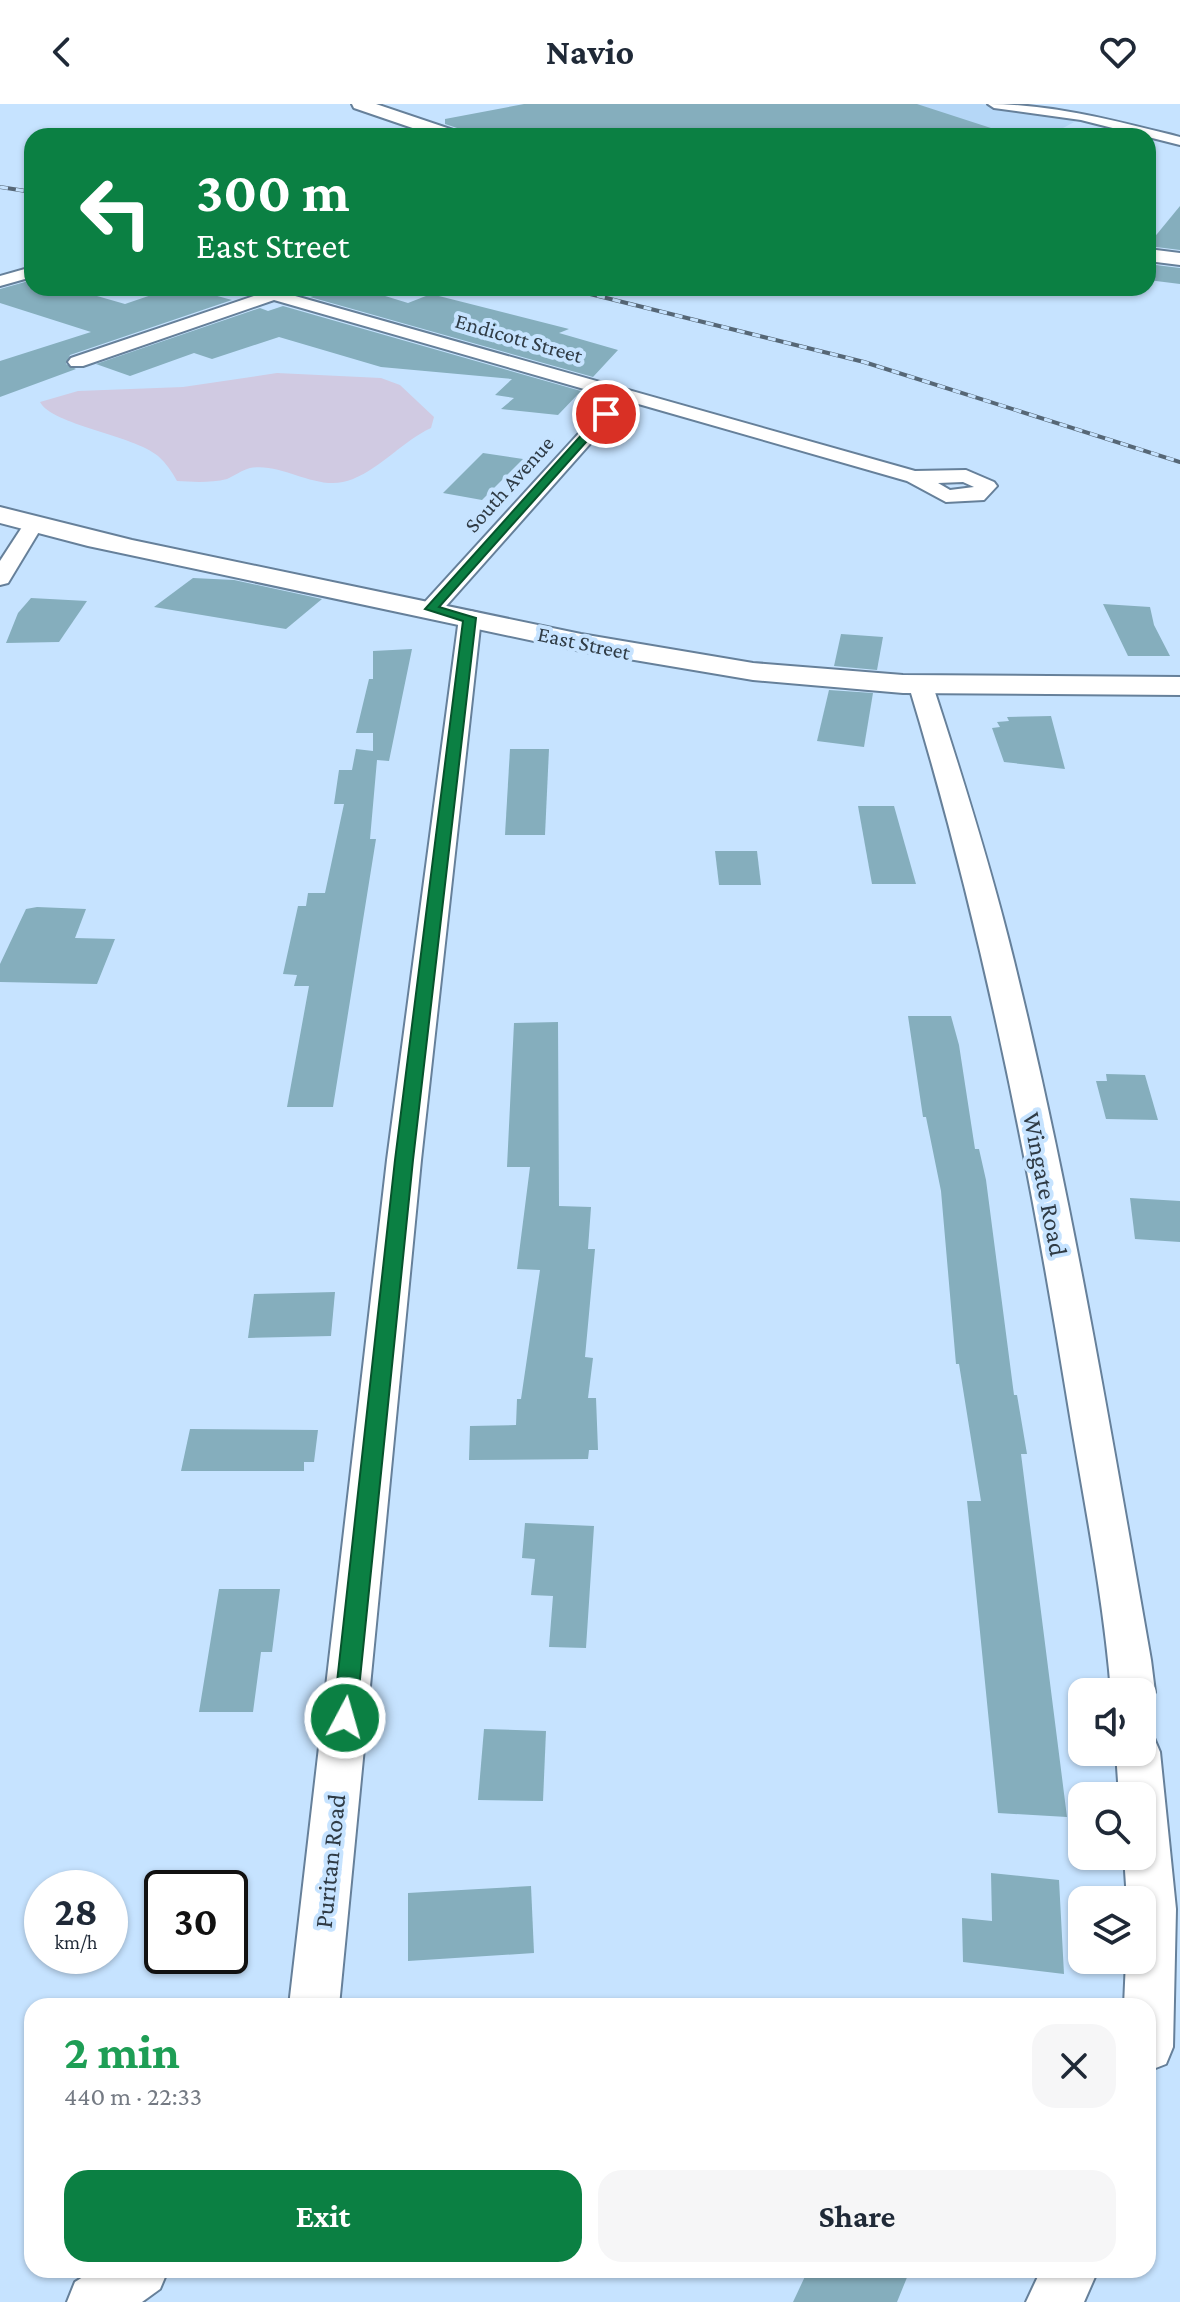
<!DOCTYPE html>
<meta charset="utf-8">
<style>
:root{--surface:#fff;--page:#f6f6f7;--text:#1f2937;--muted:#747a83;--accent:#0b8043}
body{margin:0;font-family:"Crimson Pro",serif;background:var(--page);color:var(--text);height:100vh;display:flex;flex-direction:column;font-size:30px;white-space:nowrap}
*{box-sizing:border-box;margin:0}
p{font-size:26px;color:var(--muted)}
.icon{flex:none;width:44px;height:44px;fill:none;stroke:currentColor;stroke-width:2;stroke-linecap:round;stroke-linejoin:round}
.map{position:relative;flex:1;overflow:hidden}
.panel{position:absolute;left:24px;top:1894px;width:1132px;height:280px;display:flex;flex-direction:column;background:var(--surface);border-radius:24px;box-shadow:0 2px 6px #0004}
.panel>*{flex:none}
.hud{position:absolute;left:24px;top:24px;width:1132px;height:168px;border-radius:24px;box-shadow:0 2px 6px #0004;background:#0b8043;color:#fff;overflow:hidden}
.tools{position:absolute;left:1068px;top:1574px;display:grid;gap:16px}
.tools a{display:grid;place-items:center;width:88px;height:88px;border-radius:16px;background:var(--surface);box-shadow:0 2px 6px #0004;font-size:40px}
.speed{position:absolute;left:24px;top:1766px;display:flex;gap:16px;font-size:40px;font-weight:700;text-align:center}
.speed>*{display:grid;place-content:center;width:104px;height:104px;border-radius:50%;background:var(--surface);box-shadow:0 2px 6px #0004;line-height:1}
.speed small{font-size:20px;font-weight:400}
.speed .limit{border:4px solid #111;border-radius:12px;background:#fff;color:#111}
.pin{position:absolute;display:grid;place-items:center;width:68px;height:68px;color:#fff;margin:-34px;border:4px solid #fff;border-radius:50%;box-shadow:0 2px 8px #0007}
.me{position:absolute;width:88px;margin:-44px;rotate:6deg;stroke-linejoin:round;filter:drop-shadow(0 0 6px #0008)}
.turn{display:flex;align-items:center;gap:28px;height:168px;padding:0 40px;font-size:36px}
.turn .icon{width:104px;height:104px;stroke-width:2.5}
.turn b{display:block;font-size:56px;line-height:68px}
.round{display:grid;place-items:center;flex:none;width:84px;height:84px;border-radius:24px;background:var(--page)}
.overview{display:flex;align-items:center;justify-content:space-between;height:136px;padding:0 40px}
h1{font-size:48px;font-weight:700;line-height:60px;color:#1e9e55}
.cta{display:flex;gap:16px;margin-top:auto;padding:16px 40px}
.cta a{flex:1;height:92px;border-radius:24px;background:var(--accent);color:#fff;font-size:32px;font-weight:700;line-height:92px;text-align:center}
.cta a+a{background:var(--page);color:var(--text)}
header{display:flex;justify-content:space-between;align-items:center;height:104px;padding:0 40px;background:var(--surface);font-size:36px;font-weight:700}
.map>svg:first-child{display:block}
</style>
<header><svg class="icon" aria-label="back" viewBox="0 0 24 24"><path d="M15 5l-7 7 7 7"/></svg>Navio<svg class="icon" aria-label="heart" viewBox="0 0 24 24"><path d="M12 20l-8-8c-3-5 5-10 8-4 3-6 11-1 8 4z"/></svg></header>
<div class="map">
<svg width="1180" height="2198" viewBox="0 0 1180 2198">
<rect width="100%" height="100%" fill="#c6e3ff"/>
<!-- built -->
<path fill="#b5d7f7" d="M 543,0 L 981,0 L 1078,16 L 1048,32 L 505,32 Z"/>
<!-- green -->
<path fill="#d0cae2" d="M 277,269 L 381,274 L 400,281 L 434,313 L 431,324 C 403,337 382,363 353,375 C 318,390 285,358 250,364 C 242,366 234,372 227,375 C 211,379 193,378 177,377 C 172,368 166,359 158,352 C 133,331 52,321 40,298 L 78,287 L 183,283 Z"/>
<!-- building -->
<g fill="#85aebd">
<path d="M 524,0 L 917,0 L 994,25 L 993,32 L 465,32 L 460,25 L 445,20 L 445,15 Z"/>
<path d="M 1180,102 L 1180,146 L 1148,142 L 1148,141 Z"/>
<path d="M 1148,160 L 1180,164 L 1180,180 L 1148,176 Z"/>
<path d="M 32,176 L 32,184 L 69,184 L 125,200 L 172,184 L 188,184 L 232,196 L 70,251 L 66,260 L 76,265 L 0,293 L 0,257 L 91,228 L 0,199 L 0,185 Z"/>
<path d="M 339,184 L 359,184 L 408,199 L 431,190 L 569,225 L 559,229 L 618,246 L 593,273 L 310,193 Z"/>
<path d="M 283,202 L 581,287 L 558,311 L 501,305 L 514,294 L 495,291 L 512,275 L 381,263 L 279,233 L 212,255 L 194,249 L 130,272 L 96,260 L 260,204 L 268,207 Z"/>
<path d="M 483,349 L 523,355 L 482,396 L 443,389 Z"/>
<path d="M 193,474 L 234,476 L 322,495 L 286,525 L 154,503 Z"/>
<path d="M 31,494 L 87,497 L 59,538 L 6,539 L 18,509 Z"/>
<path d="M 1103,500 L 1150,503 L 1154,521 L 1170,552 L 1128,552 Z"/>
<path d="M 841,530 L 883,533 L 877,566 L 834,562 Z"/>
<path d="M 412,545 L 389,657 L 377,656 L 370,735 L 376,735 L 333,1003 L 287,1003 L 309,882 L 294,882 L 297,871 L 283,870 L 298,802 L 306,802 L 308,789 L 325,789 L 344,700 L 334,700 L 339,666 L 352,666 L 356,645 L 373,647 L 373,629 L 356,629 L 369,575 L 373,575 L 373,547 Z"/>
<path d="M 829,586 L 873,589 L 864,643 L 817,637 Z"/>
<path d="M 1051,612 L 1065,665 L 1004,658 L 992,624 L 1000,623 L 997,618 L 1009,617 L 1007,613 Z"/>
<path d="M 510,645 L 549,645 L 545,731 L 505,731 Z"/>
<path d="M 858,702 L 894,702 L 916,780 L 872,780 Z"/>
<path d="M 715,747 L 757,747 L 761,781 L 719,781 Z"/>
<path d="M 37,803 L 86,805 L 75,834 L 115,835 L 97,880 L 0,878 L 0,860 L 26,805 Z"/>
<path d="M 908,912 L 951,912 L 959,941 L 975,1045 L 979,1045 L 986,1076 L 1014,1291 L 1017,1291 L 1027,1350 L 1021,1350 L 1067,1713 L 998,1709 L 967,1397 L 981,1397 L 959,1260 L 956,1260 L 941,1087 L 926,1013 L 923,1013 Z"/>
<path d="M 558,918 L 559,1102 L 591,1103 L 588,1145 L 595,1145 L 585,1253 L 593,1254 L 588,1294 L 596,1294 L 598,1346 L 589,1346 L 588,1355 L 469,1356 L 470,1322 L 516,1321 L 517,1295 L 521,1295 L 540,1166 L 517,1165 L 530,1063 L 507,1063 L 514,919 Z"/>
<path d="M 1106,970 L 1145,971 L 1158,1016 L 1106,1015 L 1096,977 L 1107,977 Z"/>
<path d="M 1130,1094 L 1180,1097 L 1180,1138 L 1135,1135 Z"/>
<path d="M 335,1188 L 331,1232 L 248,1234 L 254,1190 Z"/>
<path d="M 190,1325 L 318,1326 L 314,1358 L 304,1358 L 304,1367 L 181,1367 Z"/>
<path d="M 525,1419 L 594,1422 L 586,1544 L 549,1543 L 553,1492 L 531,1491 L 535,1455 L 522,1454 Z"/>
<path d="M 219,1485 L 280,1485 L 272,1548 L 261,1548 L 253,1608 L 199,1608 Z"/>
<path d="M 484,1625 L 546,1627 L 543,1697 L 478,1696 Z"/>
<path d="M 991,1769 L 1059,1776 L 1064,1870 L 963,1858 L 962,1814 L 992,1817 Z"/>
<path d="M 531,1782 L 534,1849 L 408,1857 L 408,1789 Z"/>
<path d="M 808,2166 L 910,2166 L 897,2198 L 793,2198 Z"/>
</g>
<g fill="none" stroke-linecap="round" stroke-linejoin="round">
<!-- minor casing -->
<g stroke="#66809a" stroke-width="4">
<g id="minor">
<path d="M 988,0 C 1054,0 1116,17 1180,33 L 1180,41 L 1081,16 L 994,4 Z"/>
<path d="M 32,163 L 32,173 L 0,182 L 0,172 Z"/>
<path d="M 241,184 L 267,184 L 915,367 L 966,366 L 994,378 L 997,382 L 984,396 L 946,398 L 907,377 L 628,297 L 439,510 L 423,510 L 420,505 L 423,500 L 612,293 L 274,196 L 83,262 L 71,262 L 68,258 L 71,254 L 257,191 ZM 963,378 L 974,383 L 950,386 L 938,379 Z"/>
<path d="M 33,415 L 43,421 L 8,479 L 0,481 L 0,457 L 26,417 Z"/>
<path d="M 470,507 L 478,509 L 481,514 L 421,1056 L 339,1902 L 289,1902 L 387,1056 L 459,514 L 462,509 Z"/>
<path d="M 920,572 L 928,574 L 932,579 C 962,671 991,763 1014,857 C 1071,1088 1110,1322 1151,1556 L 1155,1588 L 1148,1601 L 1142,1603 L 1142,1588 L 1111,1588 C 1103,1488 1082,1388 1066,1288 C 1027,1048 979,812 908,579 L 912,574 Z"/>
<path d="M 1142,1630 L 1154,1634 L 1160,1648 L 1176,1805 L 1173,1943 L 1166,1960 L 1148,1967 L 1148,1902 L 1124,1902 L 1126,1856 L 1142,1856 L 1142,1796 L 1127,1796 L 1124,1752 L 1142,1752 L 1142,1692 L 1119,1692 L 1116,1648 L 1142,1648 Z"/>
<path d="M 94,2166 L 168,2166 L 160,2185 L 142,2198 L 67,2198 L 75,2178 Z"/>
<path d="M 1041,2166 L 1098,2166 L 1084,2198 L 1026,2198 Z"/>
</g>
</g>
<!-- tertiary casing -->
<g stroke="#66809a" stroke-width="4">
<path id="tertiary" d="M 0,403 L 132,436 L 581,530 L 753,559 L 903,571 L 1180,573 L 1180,591 L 903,589 L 753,576 L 581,547 L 88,442 L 0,419 Z"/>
</g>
<!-- secondary casing -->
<g stroke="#66809a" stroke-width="4">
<g id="secondary">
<path d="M 352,0 L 376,0 L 459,28 L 462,32 L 436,32 L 354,4 Z"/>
<path d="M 1148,145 L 1180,149 L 1180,161 L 1148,157 Z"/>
</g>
</g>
<!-- minor -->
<use href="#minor" fill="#fff" fill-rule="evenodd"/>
<!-- tertiary -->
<use href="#tertiary" fill="#fff" fill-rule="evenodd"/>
<!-- secondary -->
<use href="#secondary" fill="#fff" fill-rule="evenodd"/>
<!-- rail casing -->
<g stroke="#566776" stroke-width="4">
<g id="rail">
<path d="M 0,83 L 32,88"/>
<path d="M 566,184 L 864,258 L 1180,358"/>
</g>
</g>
<!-- rail -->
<use href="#rail" stroke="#c6e3ff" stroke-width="3" stroke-dasharray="8" stroke-linecap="butt"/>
</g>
<!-- route -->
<path fill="#0b8043" stroke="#07532c" stroke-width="2" d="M 602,308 L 611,310 L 439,503 L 476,514 L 413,1056 L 356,1614 L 353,1621 L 345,1624 L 336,1621 L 333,1614 L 395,1056 L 463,517 L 425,505 Z"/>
<g text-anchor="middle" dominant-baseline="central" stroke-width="8" stroke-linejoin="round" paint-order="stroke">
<!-- far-street labels -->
<g font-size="22" fill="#2f3b45" stroke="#c6e3ff">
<text transform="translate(519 234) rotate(16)">Endicott Street</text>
<text transform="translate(509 380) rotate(-48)">South Avenue</text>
<text transform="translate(584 539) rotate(12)">East Street</text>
</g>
<!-- street labels -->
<g font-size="26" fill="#2f3b45" stroke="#c6e3ff">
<text transform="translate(1045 1080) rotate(79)">Wingate Road</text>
<text transform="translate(330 1757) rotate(-84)">Puritan Road</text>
</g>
</g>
</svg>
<div class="tools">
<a><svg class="icon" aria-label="sound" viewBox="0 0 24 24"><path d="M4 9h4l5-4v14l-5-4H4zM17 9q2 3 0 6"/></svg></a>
<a><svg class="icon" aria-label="search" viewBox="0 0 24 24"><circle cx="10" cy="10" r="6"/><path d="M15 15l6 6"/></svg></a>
<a><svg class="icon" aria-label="layers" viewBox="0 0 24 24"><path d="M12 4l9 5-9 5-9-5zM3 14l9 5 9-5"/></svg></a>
</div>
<div class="speed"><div>28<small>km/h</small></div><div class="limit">30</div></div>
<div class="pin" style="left:606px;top:310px;background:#d93025"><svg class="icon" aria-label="arrive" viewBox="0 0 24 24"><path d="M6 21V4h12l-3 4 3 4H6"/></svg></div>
<svg class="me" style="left:345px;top:1614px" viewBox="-20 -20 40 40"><circle r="17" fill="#0b8043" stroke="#fff" stroke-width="3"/><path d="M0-11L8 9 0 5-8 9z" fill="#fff"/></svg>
<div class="hud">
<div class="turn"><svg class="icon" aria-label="left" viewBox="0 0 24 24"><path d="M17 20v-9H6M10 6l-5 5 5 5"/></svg><div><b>300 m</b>East Street</div></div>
</div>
<section class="panel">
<div class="overview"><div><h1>2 min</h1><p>440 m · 22:33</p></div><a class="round"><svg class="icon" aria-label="close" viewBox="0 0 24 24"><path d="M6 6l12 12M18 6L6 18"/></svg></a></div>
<div class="cta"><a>Exit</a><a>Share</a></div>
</section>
</div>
